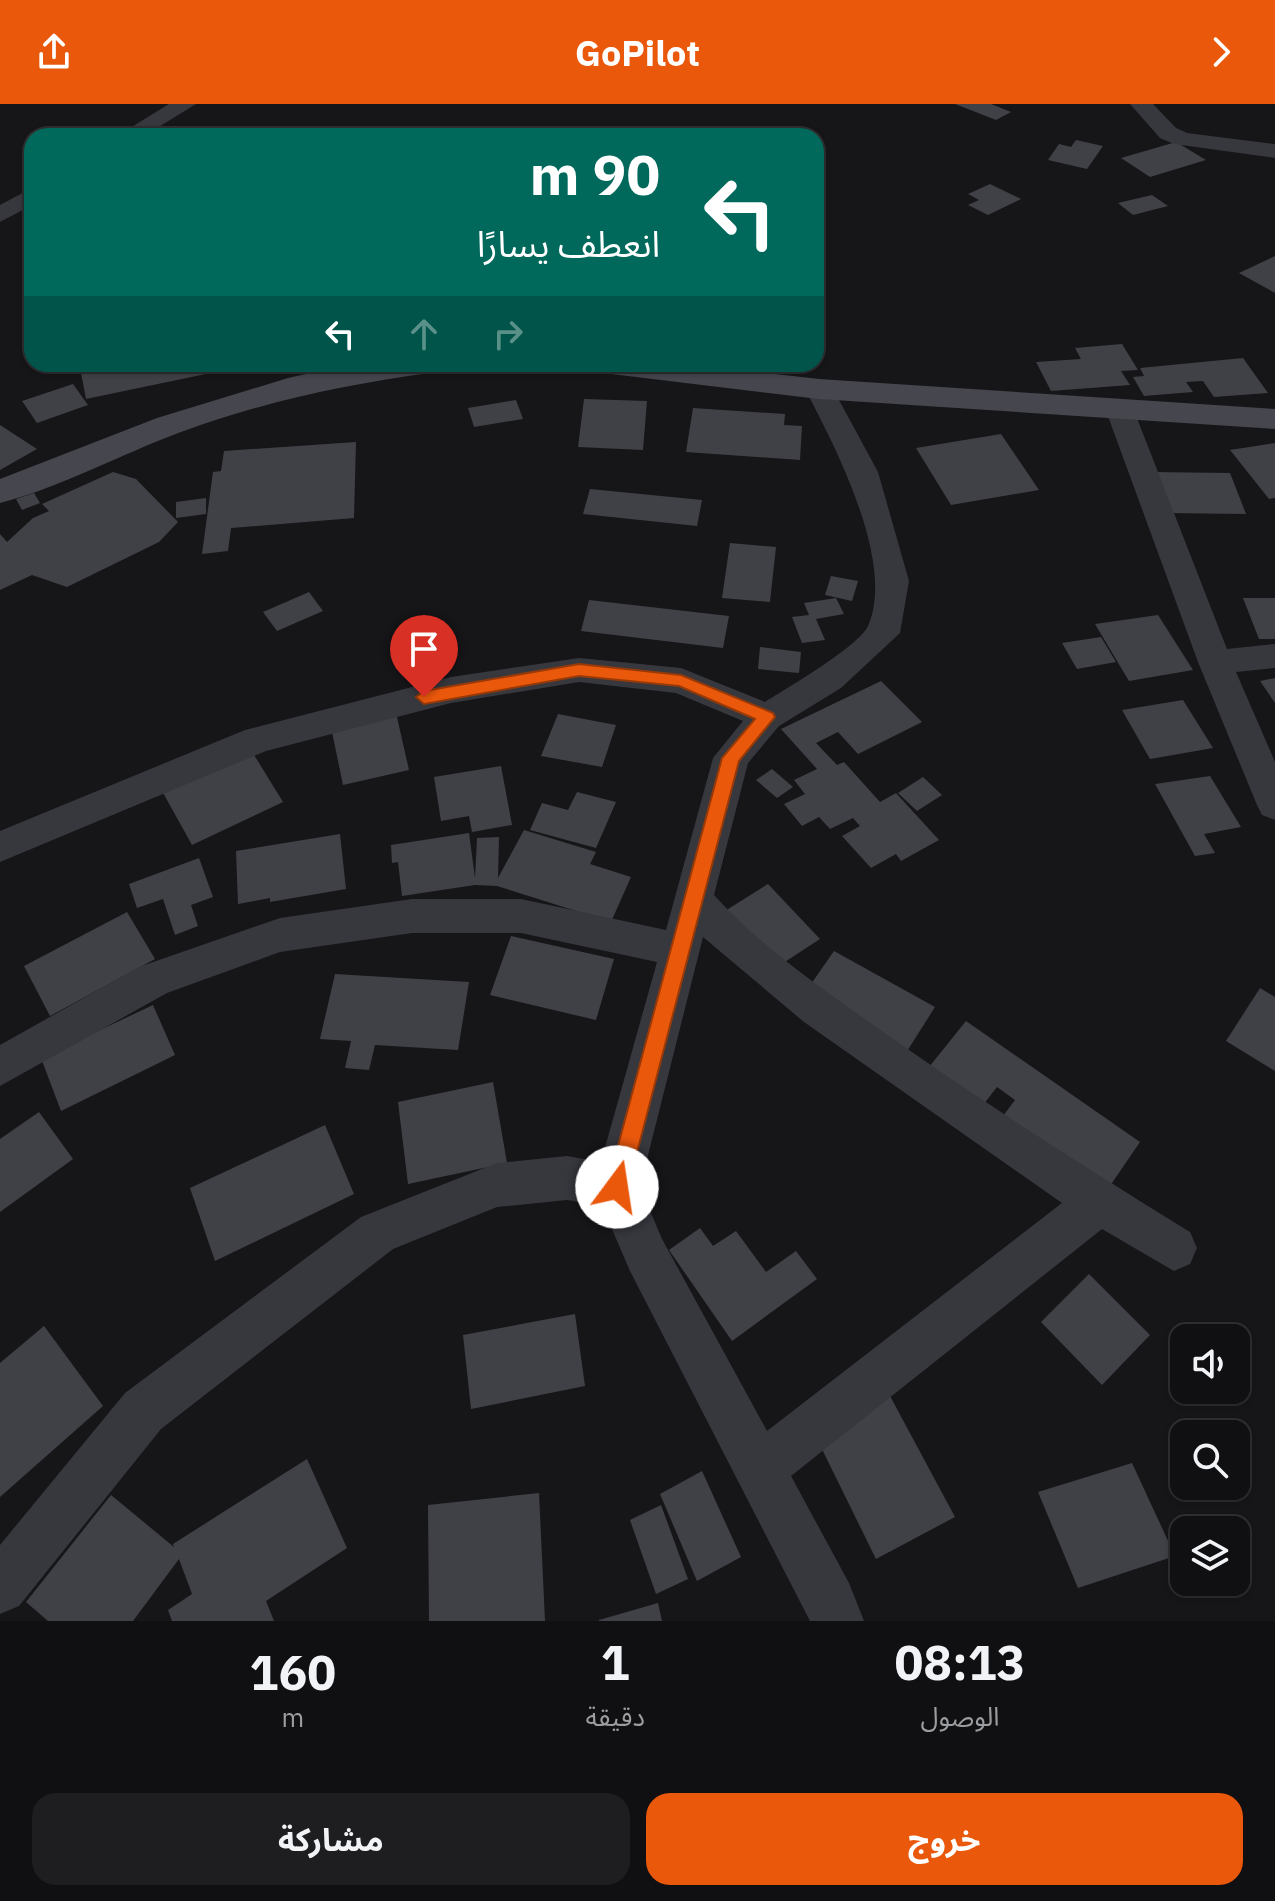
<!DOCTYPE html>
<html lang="ar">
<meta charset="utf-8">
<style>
:root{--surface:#101013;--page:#1e1e21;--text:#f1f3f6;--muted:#9c9da0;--line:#303033;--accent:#ea580c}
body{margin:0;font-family:"IBM Plex Sans","Noto Sans Arabic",sans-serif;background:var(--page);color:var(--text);direction:rtl;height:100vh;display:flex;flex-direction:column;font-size:30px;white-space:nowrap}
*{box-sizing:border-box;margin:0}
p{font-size:26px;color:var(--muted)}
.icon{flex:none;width:44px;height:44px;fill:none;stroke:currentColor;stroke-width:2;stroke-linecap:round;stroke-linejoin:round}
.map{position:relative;height:1517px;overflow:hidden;direction:ltr}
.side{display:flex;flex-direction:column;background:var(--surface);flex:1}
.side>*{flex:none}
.banner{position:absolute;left:24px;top:24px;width:800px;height:244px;border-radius:24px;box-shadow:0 2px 6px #0004,0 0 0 2px var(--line);direction:rtl;background:#00695c;color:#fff;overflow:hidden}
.fabs{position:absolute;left:1170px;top:1220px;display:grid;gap:16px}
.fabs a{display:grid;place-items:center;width:80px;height:80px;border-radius:16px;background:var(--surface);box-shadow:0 2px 6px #0004,0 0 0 2px var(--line);font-size:40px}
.pin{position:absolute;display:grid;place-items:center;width:68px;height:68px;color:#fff;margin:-82px -34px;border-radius:50% 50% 50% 0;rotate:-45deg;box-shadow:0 0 8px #0007}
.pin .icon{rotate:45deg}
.me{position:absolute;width:88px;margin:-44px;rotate:14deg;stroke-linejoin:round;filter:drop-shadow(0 0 6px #0008)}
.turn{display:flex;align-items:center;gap:28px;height:168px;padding:0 32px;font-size:36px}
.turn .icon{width:104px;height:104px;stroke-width:2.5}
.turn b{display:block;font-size:56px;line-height:68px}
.lanes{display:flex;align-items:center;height:76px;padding:0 32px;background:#0003;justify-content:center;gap:40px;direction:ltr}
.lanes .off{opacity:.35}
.eta{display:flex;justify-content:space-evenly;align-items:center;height:136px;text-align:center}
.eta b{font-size:48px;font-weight:700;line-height:56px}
.primary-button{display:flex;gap:16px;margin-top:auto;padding:16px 32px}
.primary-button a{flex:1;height:92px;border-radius:24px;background:var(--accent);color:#fff;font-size:32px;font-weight:700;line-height:92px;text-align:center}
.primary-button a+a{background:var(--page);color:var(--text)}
header{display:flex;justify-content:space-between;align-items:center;height:104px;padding:0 32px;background:var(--accent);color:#fff;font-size:36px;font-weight:700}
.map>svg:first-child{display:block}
</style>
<header><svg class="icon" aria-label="forward" viewBox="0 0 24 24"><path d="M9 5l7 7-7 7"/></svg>GoPilot<svg class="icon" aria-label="share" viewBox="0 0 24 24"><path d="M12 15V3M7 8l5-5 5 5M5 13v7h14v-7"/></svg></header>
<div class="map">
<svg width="1275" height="1517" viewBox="0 0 1275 1517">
<rect width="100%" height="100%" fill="#161619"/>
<!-- building -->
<g fill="#404146">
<path d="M 955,0 L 991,0 L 1011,8 L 996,16 Z"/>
<path d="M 1076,36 L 1103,42 L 1087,65 L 1048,56 L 1059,40 L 1071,43 Z"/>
<path d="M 1176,38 L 1206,56 L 1150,73 L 1121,54 Z"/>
<path d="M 990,80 L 1021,95 L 988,111 L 968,101 L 979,96 L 968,90 Z"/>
<path d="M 1152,91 L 1168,102 L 1133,111 L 1118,99 Z"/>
<path d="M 1275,152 L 1275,189 L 1239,169 Z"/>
<path d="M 1122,240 L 1138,266 L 1121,267 L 1130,281 L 1051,287 L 1036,258 L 1081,255 L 1075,244 Z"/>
<path d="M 1243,254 L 1268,289 L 1214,293 L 1203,277 L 1186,278 L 1193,288 L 1144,292 L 1133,273 L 1144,272 L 1140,264 Z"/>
<path d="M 125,260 L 249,260 L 249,261 L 86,295 L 81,269 Z"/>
<path d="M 73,280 L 88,301 L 37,319 L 22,297 Z"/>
<path d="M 584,295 L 647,297 L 643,346 L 578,343 Z"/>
<path d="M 516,296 L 523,315 L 474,323 L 468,304 Z"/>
<path d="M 693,304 L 785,310 L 784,321 L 802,322 L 800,356 L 686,348 Z"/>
<path d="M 0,321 L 37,345 L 0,366 Z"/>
<path d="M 1001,330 L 1039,386 L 951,401 L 916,344 Z"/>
<path d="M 356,338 L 354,414 L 231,424 L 228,447 L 202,450 L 213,368 L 221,367 L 224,347 Z"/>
<path d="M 1275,339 L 1275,394 L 1269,395 L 1230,346 Z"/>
<path d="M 113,368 L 136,375 L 178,418 L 159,438 L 67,483 L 32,471 L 0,486 L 0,430 L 7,438 L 33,414 L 49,407 L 42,400 Z"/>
<path d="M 1150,368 L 1230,369 L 1246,410 L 1164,409 Z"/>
<path d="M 590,385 L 702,396 L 697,422 L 583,410 Z"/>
<path d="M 34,389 L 40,399 L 22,406 L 16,395 Z"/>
<path d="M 206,394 L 206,410 L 176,414 L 176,398 Z"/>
<path d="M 730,439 L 776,443 L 770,498 L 722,494 Z"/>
<path d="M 831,472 L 858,477 L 852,497 L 825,491 Z"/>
<path d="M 309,488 L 323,507 L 277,527 L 263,508 Z"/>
<path d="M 836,494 L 844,510 L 816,515 L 825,536 L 802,539 L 792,513 L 809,511 L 804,499 Z"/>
<path d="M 1243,494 L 1275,494 L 1275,535 L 1259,535 Z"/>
<path d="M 589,496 L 729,512 L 723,544 L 581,527 Z"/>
<path d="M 1158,511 L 1193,566 L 1129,577 L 1095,520 Z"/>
<path d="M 1101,533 L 1116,558 L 1077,565 L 1062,539 Z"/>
<path d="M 760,543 L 801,548 L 799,569 L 758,565 Z"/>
<path d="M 1275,574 L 1275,599 L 1260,577 Z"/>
<path d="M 881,577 L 922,618 L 858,650 L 838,628 L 816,639 L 837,661 L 844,658 L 880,698 L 896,689 L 939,736 L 901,757 L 896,750 L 871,764 L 842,732 L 860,722 L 853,714 L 830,725 L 819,713 L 802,722 L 784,700 L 805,690 L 794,676 L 817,665 L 781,625 Z"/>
<path d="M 1183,596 L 1213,644 L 1150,655 L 1122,606 Z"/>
<path d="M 396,609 L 409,666 L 343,681 L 331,623 Z"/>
<path d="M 558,610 L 616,621 L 602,663 L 541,652 Z"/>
<path d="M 251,646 L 283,698 L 192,741 L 162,687 Z"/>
<path d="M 501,662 L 512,721 L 472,728 L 469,712 L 441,717 L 434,673 Z"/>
<path d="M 772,665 L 793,683 L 777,694 L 756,676 Z"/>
<path d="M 1210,672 L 1241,723 L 1204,730 L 1215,749 L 1195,752 L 1155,680 Z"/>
<path d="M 923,673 L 942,691 L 917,707 L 898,689 Z"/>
<path d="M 577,688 L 616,698 L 596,744 L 530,726 L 542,699 L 568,706 Z"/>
<path d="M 524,726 L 596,748 L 590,760 L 631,773 L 611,818 L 497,782 L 475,781 L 402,792 L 398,758 L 392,759 L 391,741 L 469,729 L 475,774 L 477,734 L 499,733 L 498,774 Z"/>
<path d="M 340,730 L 346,785 L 270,798 L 270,794 L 238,800 L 236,747 Z"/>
<path d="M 199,754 L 213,793 L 191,801 L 198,822 L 175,831 L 163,795 L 137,804 L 129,780 Z"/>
<path d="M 768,780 L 820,835 L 768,869 L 717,812 Z"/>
<path d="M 127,808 L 155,855 L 50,912 L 24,862 Z"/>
<path d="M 511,832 L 614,855 L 596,916 L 490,891 Z"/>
<path d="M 834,847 L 935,903 L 904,952 L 802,893 Z"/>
<path d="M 335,870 L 469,878 L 458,946 L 375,941 L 369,966 L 345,964 L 351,937 L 320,935 Z"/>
<path d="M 1260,884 L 1275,893 L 1275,967 L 1226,937 Z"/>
<path d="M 153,901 L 175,951 L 61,1007 L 41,954 Z"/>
<path d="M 966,917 L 1140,1038 L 1101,1095 L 997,1020 L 1015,996 L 997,983 L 983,1001 L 929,963 Z"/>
<path d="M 493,978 L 507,1059 L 408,1080 L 398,998 Z"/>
<path d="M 39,1008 L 73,1055 L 0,1108 L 0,1035 Z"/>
<path d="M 325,1021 L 354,1090 L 215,1157 L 190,1084 Z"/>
<path d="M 700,1124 L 713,1142 L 736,1127 L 766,1168 L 796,1147 L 817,1175 L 732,1237 L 669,1146 Z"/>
<path d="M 1089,1170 L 1150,1231 L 1102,1281 L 1041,1218 Z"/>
<path d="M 575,1210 L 585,1282 L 471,1305 L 463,1231 Z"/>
<path d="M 44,1222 L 103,1302 L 0,1393 L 0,1259 Z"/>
<path d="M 890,1292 L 955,1413 L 876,1455 L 815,1331 Z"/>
<path d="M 307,1355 L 347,1444 L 266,1497 L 274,1517 L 172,1517 L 168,1506 L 192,1490 L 179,1455 L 133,1517 L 48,1517 L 26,1498 L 111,1391 L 174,1443 L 173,1440 Z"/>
<path d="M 1132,1359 L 1175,1452 L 1078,1484 L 1038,1388 Z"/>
<path d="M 702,1367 L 741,1453 L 697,1477 L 660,1390 Z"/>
<path d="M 539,1389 L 545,1517 L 429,1517 L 428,1401 Z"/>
<path d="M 661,1401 L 688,1475 L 656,1490 L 630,1416 Z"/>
<path d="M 658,1499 L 662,1517 L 599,1517 L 599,1516 Z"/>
</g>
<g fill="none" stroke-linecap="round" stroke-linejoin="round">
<!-- street -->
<g fill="#37383e" fill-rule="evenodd">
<path d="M 169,0 L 196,0 L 144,32 L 117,32 Z"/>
<path d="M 1130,0 L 1153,0 L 1176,24 L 1187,29 L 1275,40 L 1275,54 L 1174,40 L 1160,34 Z"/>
<path d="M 32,84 L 32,101 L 0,118 L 0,101 Z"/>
<path d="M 819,277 L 829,279 L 833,285 L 878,368 L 909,477 L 900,529 L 841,584 L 779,622 L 748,659 L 714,791 C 765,847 828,889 889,932 C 987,1001 1088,1065 1190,1128 L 1197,1144 L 1190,1160 L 1174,1167 L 1102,1125 L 791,1372 L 849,1479 L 864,1517 L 810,1517 L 630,1167 L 602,1102 L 567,1096 L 497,1103 L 393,1145 L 161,1325 L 19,1502 L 0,1510 L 0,1441 L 125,1289 L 361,1113 L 497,1059 L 567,1052 L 601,1058 L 657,858 L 521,829 L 412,829 L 280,848 L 167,889 L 0,982 L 0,941 L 139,863 L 280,814 L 412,795 L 521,795 L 666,826 L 713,654 L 743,617 L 676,589 L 579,578 L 451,599 L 266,647 L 0,758 L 0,727 L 245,626 L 451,573 L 579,554 L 681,564 L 765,598 C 787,584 858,543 868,522 C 896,459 835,342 805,285 L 809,279 ZM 703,833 L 804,918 L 1062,1099 L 767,1327 L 662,1135 L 640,1083 Z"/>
<path d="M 1119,295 L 1129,298 L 1133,304 L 1227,545 L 1275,540 L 1275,564 L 1236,568 L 1275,658 L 1275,716 L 1262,711 L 1257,701 L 1198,558 L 1105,304 L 1109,298 Z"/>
</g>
<!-- secondary -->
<g fill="#45464e" fill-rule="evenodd">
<path d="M 445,260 L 440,267 L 429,269 C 343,281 263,298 181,328 C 121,350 62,383 0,399 L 0,375 L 157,314 L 288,274 L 351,260 Z"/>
<path d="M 587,260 L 685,260 L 819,275 L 1275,305 L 1275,325 L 819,295 L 603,269 L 592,267 Z"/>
</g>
</g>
<!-- route -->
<path fill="#ea580c" stroke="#983908" stroke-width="2" d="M 579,560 L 681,571 L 773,609 L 775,613 L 739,657 L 628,1083 L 625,1090 L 617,1093 L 610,1090 L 607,1083 L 722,654 L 755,615 L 679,582 L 579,572 L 424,600 L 416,593 L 424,587 Z"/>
</svg>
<div class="fabs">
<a><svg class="icon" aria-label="sound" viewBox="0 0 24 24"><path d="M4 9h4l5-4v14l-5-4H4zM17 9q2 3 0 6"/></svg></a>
<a><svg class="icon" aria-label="search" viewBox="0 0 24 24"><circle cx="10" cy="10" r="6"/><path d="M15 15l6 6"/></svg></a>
<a><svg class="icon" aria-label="layers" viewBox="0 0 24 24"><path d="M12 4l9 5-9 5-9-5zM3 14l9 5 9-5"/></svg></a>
</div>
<div class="pin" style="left:424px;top:593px;background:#d93025"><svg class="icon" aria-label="arrive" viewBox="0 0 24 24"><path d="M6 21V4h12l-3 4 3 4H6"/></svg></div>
<svg class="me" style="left:617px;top:1083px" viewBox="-20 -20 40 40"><circle r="19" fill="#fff"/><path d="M0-13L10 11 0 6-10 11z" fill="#ea580c"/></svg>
<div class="banner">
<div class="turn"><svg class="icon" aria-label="left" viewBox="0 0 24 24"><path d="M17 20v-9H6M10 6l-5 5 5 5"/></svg><div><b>90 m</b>انعطف يسارًا</div></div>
<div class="lanes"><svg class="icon" aria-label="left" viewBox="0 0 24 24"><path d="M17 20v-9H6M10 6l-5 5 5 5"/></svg><svg class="icon off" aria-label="ahead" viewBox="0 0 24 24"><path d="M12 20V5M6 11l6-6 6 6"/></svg><svg class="icon off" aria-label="right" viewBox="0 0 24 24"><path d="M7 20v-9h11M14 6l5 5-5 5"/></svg></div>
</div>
</div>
<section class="side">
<div class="eta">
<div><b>08:13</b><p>الوصول</p></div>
<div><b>1</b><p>دقيقة</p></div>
<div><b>160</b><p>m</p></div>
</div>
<div class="primary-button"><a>خروج</a><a>مشاركة</a></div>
</section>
